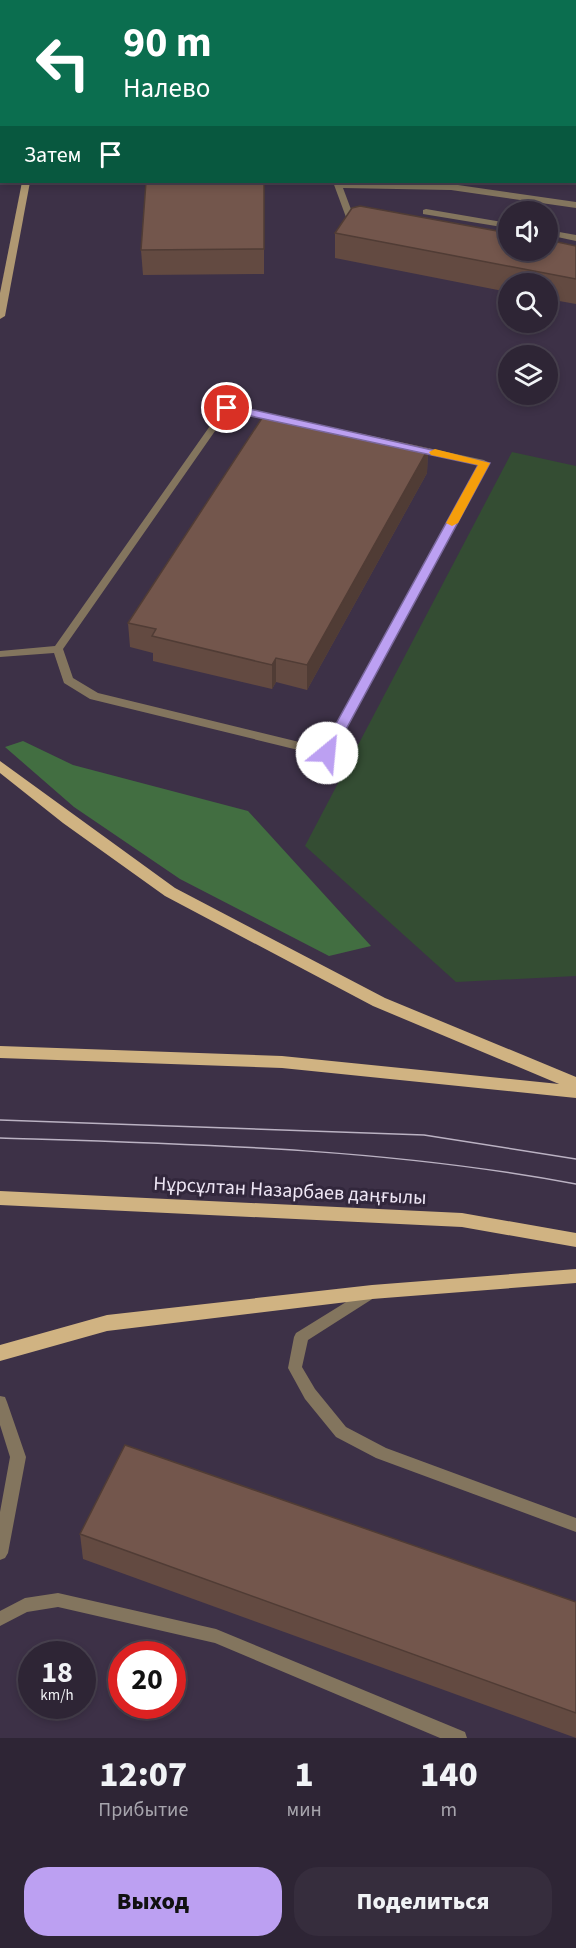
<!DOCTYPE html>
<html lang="ru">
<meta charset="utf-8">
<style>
:root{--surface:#2e2535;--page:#362d3d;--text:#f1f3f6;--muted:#a7a5ad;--line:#494250;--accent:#bca0f2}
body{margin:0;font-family:"Source Sans 3",sans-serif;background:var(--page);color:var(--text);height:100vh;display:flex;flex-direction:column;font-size:22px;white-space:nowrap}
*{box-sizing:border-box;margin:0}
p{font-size:20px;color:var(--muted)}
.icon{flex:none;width:33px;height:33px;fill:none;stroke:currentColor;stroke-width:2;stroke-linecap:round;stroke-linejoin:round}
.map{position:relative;height:1738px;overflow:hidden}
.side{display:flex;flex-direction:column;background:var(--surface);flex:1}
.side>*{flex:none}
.banner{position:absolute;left:0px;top:0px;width:576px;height:183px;box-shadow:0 3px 9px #0003,0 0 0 2px var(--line);background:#0b6e4f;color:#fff;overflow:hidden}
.controls{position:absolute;left:498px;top:201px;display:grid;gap:12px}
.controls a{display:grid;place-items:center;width:60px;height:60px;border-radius:50%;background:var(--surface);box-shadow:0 3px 9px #0003,0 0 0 2px var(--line);font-size:30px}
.speed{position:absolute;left:18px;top:1641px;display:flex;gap:12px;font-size:30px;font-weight:700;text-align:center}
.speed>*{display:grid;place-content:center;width:78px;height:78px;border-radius:50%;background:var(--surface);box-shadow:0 3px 9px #0003,0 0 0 2px var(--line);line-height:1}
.speed small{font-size:15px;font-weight:400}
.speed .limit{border:9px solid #d22;background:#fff;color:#111}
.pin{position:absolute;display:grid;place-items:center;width:51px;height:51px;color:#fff;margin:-26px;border:3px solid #fff;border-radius:50%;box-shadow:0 2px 6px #0007}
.me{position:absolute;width:66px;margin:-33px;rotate:28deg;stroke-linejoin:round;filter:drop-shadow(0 0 4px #0008)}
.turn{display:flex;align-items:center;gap:21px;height:126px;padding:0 24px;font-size:27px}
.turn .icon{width:78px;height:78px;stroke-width:2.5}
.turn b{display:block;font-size:42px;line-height:51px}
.then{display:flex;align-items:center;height:57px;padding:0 24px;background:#0003;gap:12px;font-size:22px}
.eta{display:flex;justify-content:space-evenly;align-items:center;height:102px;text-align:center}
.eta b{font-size:36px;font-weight:800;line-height:42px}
.action{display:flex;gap:12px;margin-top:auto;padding:12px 24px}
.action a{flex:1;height:69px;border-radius:24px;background:var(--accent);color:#111;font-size:24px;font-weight:800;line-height:69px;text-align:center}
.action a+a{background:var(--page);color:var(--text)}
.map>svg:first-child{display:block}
</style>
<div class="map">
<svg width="576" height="1738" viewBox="0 0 576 1738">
<rect width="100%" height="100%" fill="#3d3147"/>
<!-- green -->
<path fill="#344d33" d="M 512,452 L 576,466 L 576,976 L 456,982 L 305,846 Z"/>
<!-- forest -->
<path fill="#426e41" d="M 23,741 L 73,765 L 248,811 L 371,946 L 329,956 L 180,879 L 74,807 L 5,747 Z"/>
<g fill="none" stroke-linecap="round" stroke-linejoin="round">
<!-- service -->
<g fill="#83755e" fill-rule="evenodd">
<rect x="284" y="0" width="8" height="2"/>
<path d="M 412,0 L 420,0 L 411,2 Z"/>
<path d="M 0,141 L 2,141 L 0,146 Z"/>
<path d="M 333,182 L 451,184 L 576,202 L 576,208 L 451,190 L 343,188 L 358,228 L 354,231 L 350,228 Z"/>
<path d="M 426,209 L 508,223 L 508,228 L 423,214 L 423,210 Z"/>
<path d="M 548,230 L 576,235 L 576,241 L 548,235 Z"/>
<path d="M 227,405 L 484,460 L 489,463 L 331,756 L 327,757 L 90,699 L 64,683 L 54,653 L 0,657 L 0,651 L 55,646 L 224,406 ZM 229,411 L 478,465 L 324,748 L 98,693 L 73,678 L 63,649 Z"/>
<path d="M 372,1286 L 377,1288 L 379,1292 L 377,1296 L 308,1340 L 302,1367 L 315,1389 L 346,1427 L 386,1448 L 576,1518 L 576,1532 L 376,1458 L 336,1437 L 305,1399 L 288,1368 L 294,1337 L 296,1333 Z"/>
<path d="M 0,1396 L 5,1397 L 7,1402 L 26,1457 L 8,1553 L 5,1558 L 0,1560 L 0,1512 L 10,1457 L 0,1425 Z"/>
<path d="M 58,1593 L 216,1629 L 465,1732 L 467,1738 L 440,1738 L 215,1643 L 58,1607 L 27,1612 L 0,1626 L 0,1611 L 25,1598 Z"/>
</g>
<!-- secondary -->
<g fill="#af9872" fill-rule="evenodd">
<rect x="59" y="0" width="8" height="2"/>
<path d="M 22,182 L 30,182 L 5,316 L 0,319 L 0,293 Z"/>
</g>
<!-- primary -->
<g fill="#d0b382" fill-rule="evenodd">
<path d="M 0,761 L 175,888 L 385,998 L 576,1077 L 576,1098 L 282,1068 L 0,1058 L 0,1046 L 282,1056 L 559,1084 L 373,1006 L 165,896 L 63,823 L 0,773 Z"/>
<path d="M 0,1191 L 462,1213 L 576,1233 L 576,1247 L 462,1227 L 0,1205 Z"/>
<path d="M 576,1269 L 576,1283 L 372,1299 L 107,1331 L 0,1361 L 0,1345 L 107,1315 L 372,1285 Z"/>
</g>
<!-- tram -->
<g stroke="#bbb2c3" stroke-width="1.5">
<path d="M 0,76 L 2,68"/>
<path d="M 0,1120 L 424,1135 L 576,1159"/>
<path d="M 0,1138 C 193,1144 385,1148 576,1184"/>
</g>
</g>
<!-- wall -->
<g fill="#634a41">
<path d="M 264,182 L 264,274 L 143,275 L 141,250 Z"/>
<path d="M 335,233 L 576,246 L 576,304 L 548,299 L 548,284 L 508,284 L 508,292 L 335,258 Z"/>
<path d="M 428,449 L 427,473 L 307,690 L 276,682 L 272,689 L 153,661 L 153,653 L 130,647 L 128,623 Z"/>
<path d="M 80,1534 L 576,1602 L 576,1738 L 83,1559 Z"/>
</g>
<!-- shaded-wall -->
<g fill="#503c35">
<path d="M 500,0 L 514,0 L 513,2 L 499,2 Z"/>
<path d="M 428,449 L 427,473 L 307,690 L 307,665 Z"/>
<path d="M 276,658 L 276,682 L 272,689 L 272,665 Z"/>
</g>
<!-- building -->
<g fill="#73564c" stroke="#503c35" stroke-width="1.5">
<rect x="219" y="0" width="47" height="2"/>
<path d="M 442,0 L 500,0 L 499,2 L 441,2 Z"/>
<path d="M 146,182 L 264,182 L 264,249 L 141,250 Z"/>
<path d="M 360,206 L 508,233 L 508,250 L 548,250 L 548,240 L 576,246 L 576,279 L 335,233 L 352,208 Z"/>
<path d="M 264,415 L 428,449 L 307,665 L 276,658 L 272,665 L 152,636 L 156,629 L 128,623 Z"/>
<path d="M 125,1445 L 576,1602 L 576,1713 L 80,1534 Z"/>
</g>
<!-- route -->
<path fill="#bca0f2" stroke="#7a689d" stroke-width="1.5" d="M 227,404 L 490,463 L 331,757 L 327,758 L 320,753 L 478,465 L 223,410 L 223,405 Z"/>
<!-- slow -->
<path fill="#f59e0b" d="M 435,449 L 490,463 L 458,523 L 452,526 L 446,523 L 478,465 L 431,455 L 429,452 Z"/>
<g text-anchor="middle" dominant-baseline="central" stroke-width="6" stroke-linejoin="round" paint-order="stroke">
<!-- street labels -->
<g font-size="20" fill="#eee6f5" stroke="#32273c">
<text transform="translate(290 1191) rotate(3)">Нұрсұлтан Назарбаев даңғылы</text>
</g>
</g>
</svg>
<div class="controls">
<a><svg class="icon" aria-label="sound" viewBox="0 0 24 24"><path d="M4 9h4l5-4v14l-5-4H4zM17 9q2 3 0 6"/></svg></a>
<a><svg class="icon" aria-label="search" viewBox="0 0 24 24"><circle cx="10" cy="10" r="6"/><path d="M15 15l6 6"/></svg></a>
<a><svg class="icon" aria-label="layers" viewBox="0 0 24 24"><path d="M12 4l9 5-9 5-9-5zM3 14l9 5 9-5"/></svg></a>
</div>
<div class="speed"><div>18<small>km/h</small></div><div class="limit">20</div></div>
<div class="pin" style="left:227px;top:408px;background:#d93025"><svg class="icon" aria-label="arrive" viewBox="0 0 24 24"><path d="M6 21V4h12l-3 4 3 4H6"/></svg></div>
<svg class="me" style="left:327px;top:753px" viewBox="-20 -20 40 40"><circle r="19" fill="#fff"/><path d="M0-13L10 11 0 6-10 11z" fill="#bca0f2"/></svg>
<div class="banner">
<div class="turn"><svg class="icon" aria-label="left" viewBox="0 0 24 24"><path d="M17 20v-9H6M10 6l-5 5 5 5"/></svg><div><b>90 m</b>Налево</div></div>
<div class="then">Затем<svg class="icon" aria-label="arrive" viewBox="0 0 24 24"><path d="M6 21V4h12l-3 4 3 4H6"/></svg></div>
</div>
</div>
<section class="side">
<div class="eta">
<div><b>12:07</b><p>Прибытие</p></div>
<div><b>1</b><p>мин</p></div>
<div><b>140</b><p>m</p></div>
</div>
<div class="action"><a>Выход</a><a>Поделиться</a></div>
</section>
